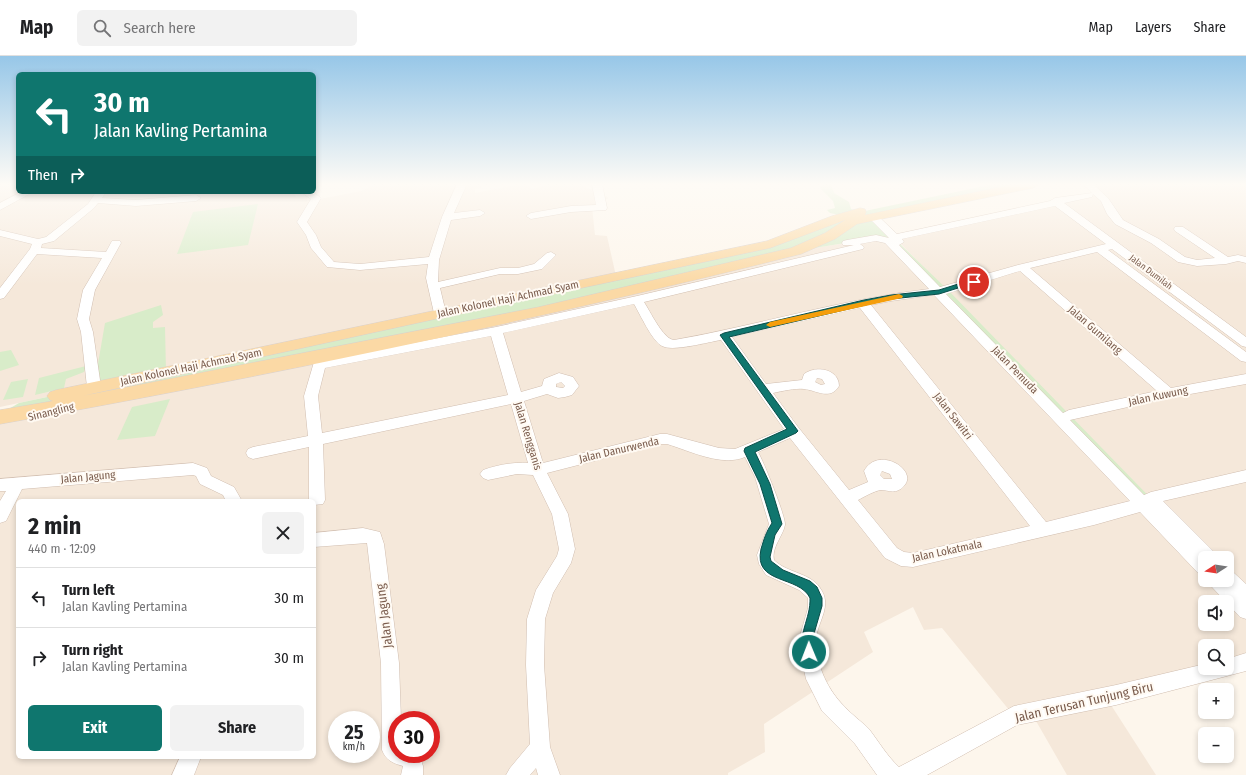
<!DOCTYPE html>
<meta charset="utf-8">
<style>
:root{--surface:#fff;--page:#f2f2f2;--text:#202124;--muted:#757577;--line:#e0e0e0;--accent:#0f766e}
body{margin:0;font-family:"Fira Sans Condensed",sans-serif;background:var(--page);color:var(--text);height:100vh;display:flex;flex-direction:column;font-size:15px;white-space:nowrap}
*{box-sizing:border-box;margin:0}
p{font-size:13px;color:var(--muted)}
.icon{flex:none;width:22px;height:22px;fill:none;stroke:currentColor;stroke-width:2;stroke-linecap:round;stroke-linejoin:round}
.map{position:relative;flex:1;overflow:hidden}
.panel{position:absolute;left:16px;top:443px;width:300px;height:260px;display:flex;flex-direction:column;background:var(--surface);border-radius:6px;box-shadow:0 2px 6px #0003}
.panel>*{flex:none}
.guide{position:absolute;left:16px;top:16px;width:300px;height:122px;border-radius:6px;box-shadow:0 2px 6px #0003;background:#0f766e;color:#fff;overflow:hidden}
.needle{width:26px;rotate:258deg}
.buttons{position:absolute;left:1198px;top:495px;display:grid;gap:8px}
.buttons a{display:grid;place-items:center;width:36px;height:36px;border-radius:6px;background:var(--surface);box-shadow:0 2px 6px #0003;font-size:20px}
.speed{position:absolute;left:328px;top:655px;display:flex;gap:8px;font-size:20px;font-weight:700;text-align:center}
.speed>*{display:grid;place-content:center;width:52px;height:52px;border-radius:50%;background:var(--surface);box-shadow:0 2px 6px #0003;line-height:1}
.speed small{font-size:10px;font-weight:400}
.speed .limit{border:6px solid #d22;background:#fff;color:#111}
.pin{position:absolute;display:grid;place-items:center;width:34px;height:34px;color:#fff;margin:-17px;border:2px solid #fff;border-radius:50%;box-shadow:0 1px 4px #0007}
.me{position:absolute;width:44px;margin:-22px;rotate:359deg;stroke-linejoin:round;filter:drop-shadow(0 0 3px #0008)}
.turn{display:flex;align-items:center;gap:14px;height:84px;padding:0 12px;font-size:18px}
.turn .icon{width:52px;height:52px;stroke-width:2.5}
.turn b{display:block;font-size:28px;line-height:34px}
.then{display:flex;align-items:center;height:38px;padding:0 12px;background:#0003;gap:8px;font-size:15px}
.round{display:grid;place-items:center;flex:none;width:42px;height:42px;border-radius:6px;background:var(--page)}
.summary{display:flex;align-items:center;justify-content:space-between;height:68px;padding:0 12px}
h1{font-size:24px;font-weight:700;line-height:30px}
.primary-button{display:flex;gap:8px;margin-top:auto;padding:8px 12px}
.primary-button a{flex:1;height:46px;border-radius:6px;background:var(--accent);color:#fff;font-size:16px;font-weight:700;line-height:46px;text-align:center}
.primary-button a+a{background:var(--page);color:var(--text)}
ul{padding:0;list-style:none}
li{display:flex;align-items:center;gap:12px;height:60px;padding:0 12px;border-top:1px solid var(--line)}
li div{flex:1}
li b{display:block;font-size:15px}
li em{font-style:normal}
header{display:flex;align-items:center;gap:24px;box-sizing:border-box;height:56px;padding:0 20px;background:var(--surface);border-bottom:1px solid var(--line)}
header strong{font-size:19px}
nav{display:flex;gap:22px;margin-inline-start:auto;font-size:14px}
.search{width:280px;height:36px;background:var(--page);display:flex;align-items:center;gap:10px;box-sizing:border-box;padding:0 14px;border-radius:6px;color:var(--muted);font-size:15px}
.map>svg:first-child{display:block}
</style>
<header>
<strong>Map</strong>
<div class="search"><svg class="icon" aria-label="search" viewBox="0 0 24 24"><circle cx="10" cy="10" r="6"/><path d="M15 15l6 6"/></svg>Search here</div>
<nav><a>Map</a><a>Layers</a><a>Share</a></nav>
</header>
<div class="map">
<svg width="1246" height="719" viewBox="0 0 1246 719">
<rect width="100%" height="100%" fill="#fdf6ec"/>
<!-- residential -->
<g fill="#f5e8da" fill-rule="evenodd">
<path d="M 0,128 L 18,128 L 18,136 L 295,136 L 294,138 L 296,141 L 315,144 L 361,135 L 374,129 L 373,128 L 494,128 L 491,130 L 483,128 L 481,132 L 475,133 L 475,137 L 521,128 L 529,130 L 532,133 L 544,130 L 543,128 L 582,128 L 585,131 L 595,135 L 598,141 L 607,140 L 608,143 L 601,144 L 604,149 L 592,151 L 595,179 L 607,180 L 616,220 L 0,351 Z"/>
<path d="M 1088,128 L 1246,128 L 1246,540 L 1227,521 L 1227,502 L 1209,502 L 895,182 L 1053,144 L 1098,136 Z"/>
<path d="M 876,182 L 883,183 L 1205,513 L 1205,524 L 1216,524 L 1246,555 L 1246,606 L 1227,612 L 1227,590 L 1205,590 L 1205,612 L 1111,649 L 1156,719 L 1067,719 L 1032,658 L 1014,660 L 942,572 L 924,574 L 913,551 L 864,576 L 873,596 L 764,668 L 765,696 L 728,717 L 728,719 L 0,719 L 0,368 L 103,343 L 796,195 ZM 18,445 L 314,445 L 314,701 L 18,701 ZM 1205,546 L 1227,546 L 1227,568 L 1205,568 ZM 337,664 L 371,664 L 371,698 L 337,698 ZM 397,664 L 431,664 L 431,698 L 397,698 Z"/>
</g>
<!-- green -->
<g fill="#d8ecc9">
<path d="M 823,128 L 831,128 L 834,137 L 849,146 L 851,153 L 860,156 L 994,128 L 1033,128 L 873,162 L 948,234 L 1209,502 L 1205,502 L 897,193 L 876,182 L 796,195 L 582,245 L 103,343 L 0,368 L 0,358 L 19,347 L 94,331 L 105,267 L 161,249 L 163,259 L 153,266 L 153,272 L 165,271 L 166,315 L 768,189 L 840,159 L 830,157 L 827,154 L 835,152 L 833,145 L 820,132 Z"/>
<path d="M 258,148 L 248,189 L 177,198 L 193,156 Z"/>
<path d="M 11,294 L 19,309 L 0,315 L 0,296 Z"/>
<path d="M 86,310 L 84,316 L 66,323 L 64,332 L 35,339 L 39,322 Z"/>
<path d="M 28,323 L 23,341 L 3,344 L 11,326 Z"/>
<path d="M 170,343 L 155,380 L 117,384 L 132,351 Z"/>
</g>
<g fill="none" stroke-linecap="round" stroke-linejoin="round">
<!-- minor casing -->
<g stroke="#d1beb0" stroke-width="1">
<g id="minor">
<path d="M 457,128 L 467,128 L 454,157 L 480,154 L 485,157 L 480,160 L 451,164 L 439,204 L 438,226 L 500,212 L 518,212 L 534,208 L 547,197 L 551,196 L 556,199 L 542,213 L 518,218 L 500,218 L 440,232 L 446,257 L 440,261 L 434,257 L 426,222 L 428,208 L 360,214 L 327,211 L 311,192 L 306,179 L 297,166 L 311,143 L 301,136 L 313,136 L 321,142 L 307,166 L 316,179 L 321,191 L 334,206 L 360,208 L 429,201 L 442,161 Z"/>
<path d="M 592,128 L 602,128 L 607,152 L 606,154 L 571,156 L 531,163 L 526,160 L 531,157 L 571,150 L 596,149 Z"/>
<path d="M 1083,128 L 1093,128 L 1108,142 L 1123,164 L 1159,183 L 1185,201 L 1197,204 L 1215,202 L 1175,175 L 1174,173 L 1175,171 L 1183,171 L 1228,201 L 1238,199 L 1246,201 L 1246,207 L 1238,205 L 1226,208 L 1197,210 L 1178,206 L 1151,187 L 1115,168 L 1107,158 L 1101,145 L 1093,138 L 1092,141 L 1064,147 L 1246,281 L 1246,291 L 1242,290 L 1112,193 L 1108,194 L 1246,296 L 1246,306 L 1241,305 L 1097,196 L 1030,212 L 1171,332 L 1246,318 L 1246,328 L 1168,342 L 1070,364 L 1144,439 L 1151,436 L 1246,414 L 1246,426 L 1163,445 L 1215,497 L 1217,502 L 1205,502 L 1205,520 L 1199,518 L 1140,456 L 1094,469 L 913,511 L 901,510 L 885,502 L 790,382 L 758,396 C 763,404 786,461 785,469 C 783,480 771,492 774,504 C 788,518 812,516 822,535 C 832,553 815,569 816,587 C 817,611 828,634 844,650 C 852,659 861,665 869,673 C 879,686 887,700 899,711 L 1014,650 L 1116,629 L 1205,608 L 1205,612 L 1227,612 L 1227,603 L 1246,597 L 1246,615 L 1116,649 L 1017,669 L 927,719 L 877,719 L 855,688 L 822,655 L 806,623 L 798,587 L 808,552 L 808,542 L 799,534 L 766,519 L 759,508 L 757,499 L 769,468 L 755,421 L 745,401 C 722,411 690,395 667,388 L 660,388 L 547,417 L 568,458 L 575,493 L 571,507 L 553,537 L 545,563 L 544,609 L 550,691 L 560,719 L 538,719 L 536,712 L 530,719 L 506,719 L 510,712 L 530,688 L 526,609 L 527,563 L 536,534 L 557,500 L 559,493 L 552,458 L 533,419 L 517,418 L 488,424 L 483,422 L 480,418 L 483,414 C 497,409 513,406 528,407 L 511,348 L 323,388 L 325,444 L 323,448 L 314,449 L 314,445 L 309,444 L 309,391 L 253,403 L 248,401 L 246,397 L 248,393 L 253,391 L 308,380 L 304,340 L 314,306 L 496,271 L 637,240 L 854,189 L 843,189 L 842,187 L 843,185 L 847,184 L 876,179 L 889,182 L 868,161 L 873,158 L 877,159 L 897,178 L 1050,145 L 1055,142 L 1092,137 ZM 1055,150 L 1106,188 L 1018,209 L 940,231 L 899,189 L 904,186 L 902,183 ZM 876,185 L 885,187 L 929,233 C 843,243 759,269 674,284 C 663,283 650,255 644,246 L 863,193 L 864,191 L 860,188 ZM 1020,215 L 1157,335 L 1069,354 L 1063,357 L 946,238 ZM 934,239 L 1130,445 L 1046,466 L 871,249 L 891,245 ZM 634,248 C 640,258 652,285 662,290 C 673,296 708,286 721,284 L 784,373 L 735,393 L 719,392 L 667,378 L 660,378 L 543,407 L 524,345 L 547,338 L 558,342 L 565,341 L 572,339 L 579,330 L 573,321 L 559,317 L 544,323 L 542,330 L 521,336 L 503,277 ZM 860,252 L 1030,470 L 913,497 L 904,496 L 897,492 L 858,444 C 864,441 874,435 881,434 C 889,434 896,439 904,430 C 919,414 878,389 864,415 L 868,426 L 849,434 L 798,371 L 773,337 C 783,335 794,332 804,333 C 816,334 830,345 839,330 C 839,313 816,309 804,318 L 802,324 L 766,328 L 732,281 ZM 491,280 L 508,339 L 322,377 L 318,340 L 325,312 ZM 817,322 L 822,323 L 825,328 L 821,329 L 815,326 ZM 561,326 L 565,330 L 563,332 L 556,331 L 556,328 ZM 882,415 L 890,418 L 892,423 L 884,423 L 880,419 Z"/>
<path d="M 21,136 L 33,136 L 0,154 L 0,147 Z"/>
<path d="M 96,136 L 106,136 L 102,142 L 136,144 L 196,139 L 201,142 L 196,145 L 136,150 L 98,147 L 94,152 L 54,185 L 42,188 L 41,192 L 106,196 L 112,185 L 120,185 L 121,187 L 95,234 L 89,263 L 93,276 L 101,331 L 99,334 L 89,334 L 87,331 L 81,276 L 77,263 L 83,234 L 102,202 L 37,198 L 4,242 L 0,243 L 0,232 L 30,193 L 32,188 L 0,180 L 0,174 L 38,183 L 46,181 L 88,148 Z"/>
<path d="M 193,407 L 207,412 L 211,420 L 234,431 L 242,445 L 226,445 L 223,439 L 200,428 L 196,420 L 193,419 L 22,433 L 6,465 L 0,467 L 0,445 L 6,435 L 0,435 L 0,423 Z"/>
<path d="M 363,472 L 380,476 L 384,488 L 399,607 L 401,664 L 397,664 L 397,698 L 419,698 L 423,710 L 423,719 L 401,719 L 403,710 C 392,707 386,704 382,694 L 381,607 L 367,487 L 314,491 L 314,477 Z"/>
<path d="M 1227,513 L 1233,516 L 1246,528 L 1246,563 L 1240,561 L 1210,529 L 1207,524 L 1227,524 Z"/>
<path d="M 180,701 L 201,701 L 194,719 L 172,719 Z"/>
</g>
</g>
<!-- major casing -->
<g stroke="#dad1cd" stroke-width="1">
<path id="major" d="M 1015,128 L 1039,128 L 1033,132 L 857,168 L 835,183 L 801,198 C 536,264 269,320 0,368 L 0,354 L 53,345 L 50,344 L 47,340 L 50,336 L 56,334 L 767,185 L 832,160 L 860,152 L 865,153 L 866,156 L 865,159 ZM 845,164 L 825,177 L 791,192 L 539,251 L 82,340 L 440,262 L 770,192 Z"/>
</g>
<!-- minor -->
<use href="#minor" fill="#fff" fill-rule="evenodd"/>
<!-- major -->
<use href="#major" fill="#fbd9a5" fill-rule="evenodd"/>
</g>
<!-- sky -->
<linearGradient id="sky" x2="0" y2="1"><stop stop-color="#97c7e8"/><stop offset="0.56" stop-color="#fefbf6"/><stop offset="1" stop-color="#fefbf6" stop-opacity="0"/></linearGradient>
<rect width="1246" height="229" fill="url(#sky)"/>
<!-- route -->
<path fill="#0f766e" stroke="#0a4d48" d="M 971,224 L 977,226 L 939,238 L 891,243 L 729,281 L 798,375 L 796,377 L 755,396 L 770,428 L 782,468 L 775,479 L 770,501 L 771,505 L 783,514 L 810,525 L 817,531 L 822,542 L 822,550 L 813,581 L 815,596 L 813,600 L 809,601 L 805,600 C 796,579 811,563 810,542 C 799,519 753,529 761,493 C 764,483 766,476 772,467 L 760,428 L 744,395 L 745,392 L 787,373 L 720,279 L 724,277 L 864,244 L 891,239 L 939,234 Z"/>
<!-- slow -->
<path fill="#f59e0b" d="M 899,238 L 903,240 L 902,242 L 770,271 L 766,269 L 770,266 Z"/>
<g text-anchor="middle" dominant-baseline="central" stroke-width="4" stroke-linejoin="round" paint-order="stroke">
<!-- far-street labels -->
<g font-size="9" fill="#7a5c4d" stroke="#fffaf3">
<text transform="translate(1151 216) rotate(37)">Jalan Dumilah</text>
</g>
<!-- street labels -->
<g font-size="11" fill="#7a5c4d" stroke="#fffaf3">
<text transform="translate(508 243) rotate(-12)">Jalan Kolonel Haji Achmad Syam</text>
<text transform="translate(1095 274) rotate(41)">Jalan Gumilang</text>
<text transform="translate(191 311) rotate(-12)">Jalan Kolonel Haji Achmad Syam</text>
<text transform="translate(1015 314) rotate(46)">Jalan Pemuda</text>
<text transform="translate(1158 340) rotate(-12)">Jalan Kuwung</text>
<text transform="translate(51 356) rotate(-14)">Sinangling</text>
<text transform="translate(953 360) rotate(52)">Jalan Sawitri</text>
<text transform="translate(528 380) rotate(73)">Jalan Rengganis</text>
<text transform="translate(619 394) rotate(-13)">Jalan Danurwenda</text>
<text transform="translate(88 421) rotate(-5)">Jalan Jagung</text>
<text transform="translate(947 495) rotate(-12)">Jalan Lokatmala</text>
</g>
<!-- near-street labels -->
<g font-size="13" fill="#7a5c4d" stroke="#fffaf3">
<text transform="translate(384 560) rotate(-97)">Jalan Jagung</text>
<text transform="translate(1084 646) rotate(-13)">Jalan Terusan Tunjung Biru</text>
</g>
</g>
</svg>
<div class="buttons">
<a><svg class="needle" viewBox="-14 -14 28 28"><path d="M0-13l5 13h-10z" fill="#e53935"/><path d="M0 13l5-13h-10z" fill="#757577"/></svg></a>
<a><svg class="icon" aria-label="sound" viewBox="0 0 24 24"><path d="M4 9h4l5-4v14l-5-4H4zM17 9q2 3 0 6"/></svg></a>
<a><svg class="icon" aria-label="search" viewBox="0 0 24 24"><circle cx="10" cy="10" r="6"/><path d="M15 15l6 6"/></svg></a>
<a>+</a>
<a>−</a>
</div>
<div class="speed"><div>25<small>km/h</small></div><div class="limit">30</div></div>
<div class="pin" style="left:974px;top:226px;background:#d93025"><svg class="icon" aria-label="arrive" viewBox="0 0 24 24"><path d="M6 21V4h12l-3 4 3 4H6"/></svg></div>
<svg class="me" style="left:809px;top:596px" viewBox="-20 -20 40 40"><circle r="17" fill="#0f766e" stroke="#fff" stroke-width="3"/><path d="M0-11L8 9 0 5-8 9z" fill="#fff"/></svg>
<div class="guide">
<div class="turn"><svg class="icon" aria-label="left" viewBox="0 0 24 24"><path d="M17 20v-9H6M10 6l-5 5 5 5"/></svg><div><b>30 m</b>Jalan Kavling Pertamina</div></div>
<div class="then">Then<svg class="icon" aria-label="right" viewBox="0 0 24 24"><path d="M7 20v-9h11M14 6l5 5-5 5"/></svg></div>
</div>
<section class="panel">
<div class="summary"><div><h1>2 min</h1><p>440 m · 12:09</p></div><a class="round"><svg class="icon" aria-label="close" viewBox="0 0 24 24"><path d="M6 6l12 12M18 6L6 18"/></svg></a></div>
<ul>
<li><svg class="icon" aria-label="left" viewBox="0 0 24 24"><path d="M17 20v-9H6M10 6l-5 5 5 5"/></svg><div><b>Turn left</b><p>Jalan Kavling Pertamina</p></div><em>30 m</em></li>
<li><svg class="icon" aria-label="right" viewBox="0 0 24 24"><path d="M7 20v-9h11M14 6l5 5-5 5"/></svg><div><b>Turn right</b><p>Jalan Kavling Pertamina</p></div><em>30 m</em></li>
</ul>
<div class="primary-button"><a>Exit</a><a>Share</a></div>
</section>
</div>
